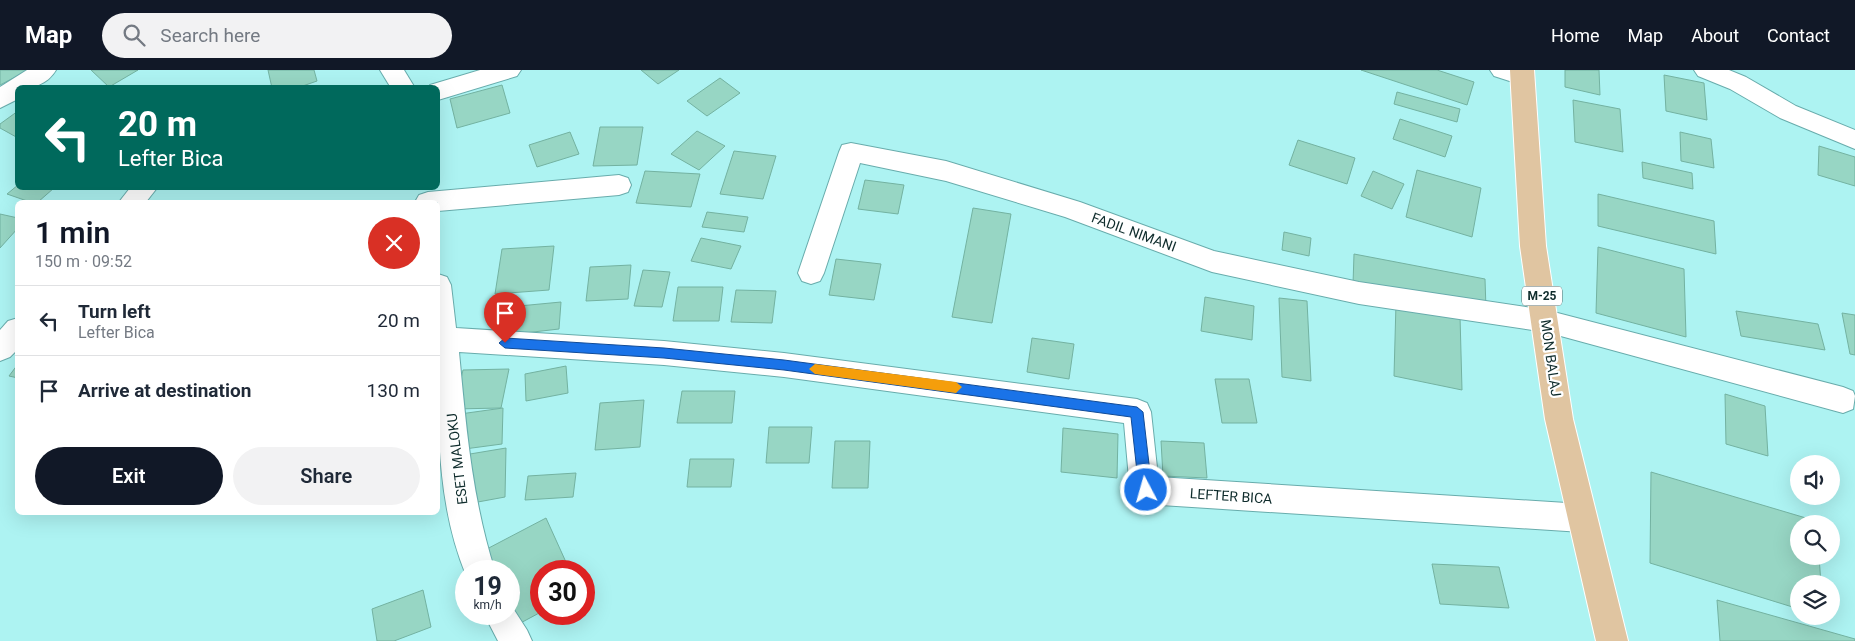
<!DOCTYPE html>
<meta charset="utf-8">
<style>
:root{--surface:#fff;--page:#f2f2f3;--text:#1f2937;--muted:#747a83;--line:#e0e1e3;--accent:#111827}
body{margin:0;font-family:Roboto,sans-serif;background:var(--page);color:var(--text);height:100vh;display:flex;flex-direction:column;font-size:19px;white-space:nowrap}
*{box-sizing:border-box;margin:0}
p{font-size:16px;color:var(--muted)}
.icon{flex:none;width:28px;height:28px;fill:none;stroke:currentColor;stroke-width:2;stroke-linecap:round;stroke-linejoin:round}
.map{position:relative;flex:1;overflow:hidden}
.side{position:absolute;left:15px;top:130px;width:425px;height:315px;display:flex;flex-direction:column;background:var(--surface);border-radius:8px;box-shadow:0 5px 20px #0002}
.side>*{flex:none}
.top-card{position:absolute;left:15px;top:15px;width:425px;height:105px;border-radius:8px;box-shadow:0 5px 20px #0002;background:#00695c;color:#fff;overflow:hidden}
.fabs{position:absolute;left:1790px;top:385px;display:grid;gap:10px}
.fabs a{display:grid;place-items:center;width:50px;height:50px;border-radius:50%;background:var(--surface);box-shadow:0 5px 20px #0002;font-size:25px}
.speed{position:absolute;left:455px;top:490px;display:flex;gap:10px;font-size:25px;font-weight:700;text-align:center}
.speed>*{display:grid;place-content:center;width:65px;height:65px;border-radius:50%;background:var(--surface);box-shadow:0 5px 20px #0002;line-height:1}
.speed small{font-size:12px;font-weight:400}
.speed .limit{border:8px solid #d22;background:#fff;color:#111}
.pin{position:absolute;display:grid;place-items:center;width:42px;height:42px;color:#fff;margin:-51px -21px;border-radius:50% 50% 50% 0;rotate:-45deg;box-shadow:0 0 5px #0007}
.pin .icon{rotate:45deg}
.me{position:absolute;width:55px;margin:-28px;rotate:354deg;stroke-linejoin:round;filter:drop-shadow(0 0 4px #0008)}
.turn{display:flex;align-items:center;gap:18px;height:105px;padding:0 20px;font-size:22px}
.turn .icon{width:65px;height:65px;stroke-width:2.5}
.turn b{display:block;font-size:35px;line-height:42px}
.round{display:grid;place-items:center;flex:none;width:52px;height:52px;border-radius:26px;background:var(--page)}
.head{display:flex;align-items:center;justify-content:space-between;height:85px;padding:0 20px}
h1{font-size:30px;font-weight:600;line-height:38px;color:var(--accent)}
.cta{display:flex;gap:10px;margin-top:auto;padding:10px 20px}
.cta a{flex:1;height:58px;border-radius:30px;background:var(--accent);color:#fff;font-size:20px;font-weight:600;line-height:58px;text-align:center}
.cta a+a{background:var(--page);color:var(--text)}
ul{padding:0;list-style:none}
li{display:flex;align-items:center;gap:15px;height:70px;padding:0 20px;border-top:1px solid var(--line)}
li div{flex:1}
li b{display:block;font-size:19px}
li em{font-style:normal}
header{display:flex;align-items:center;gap:30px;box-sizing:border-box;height:70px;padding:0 25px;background:var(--accent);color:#fff}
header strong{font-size:24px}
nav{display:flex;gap:28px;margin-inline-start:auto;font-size:18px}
.search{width:350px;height:45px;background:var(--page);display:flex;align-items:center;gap:12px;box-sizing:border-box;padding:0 18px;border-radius:28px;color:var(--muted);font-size:19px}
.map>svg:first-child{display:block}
</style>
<header>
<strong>Map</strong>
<div class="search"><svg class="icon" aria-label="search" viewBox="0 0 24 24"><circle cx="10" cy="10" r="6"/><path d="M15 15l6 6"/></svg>Search here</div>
<nav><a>Home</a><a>Map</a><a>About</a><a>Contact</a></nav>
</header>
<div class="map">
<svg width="1855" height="571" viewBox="0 0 1855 571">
<rect width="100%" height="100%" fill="#adf3f2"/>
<!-- building -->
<g fill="#97d6c4" stroke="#73b2a1">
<path d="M 0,0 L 29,0 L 0,15 Z"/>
<path d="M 91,0 L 138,0 L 109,17 Z"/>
<path d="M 268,0 L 314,0 L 317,11 L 297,18 L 272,18 Z"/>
<path d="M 641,0 L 679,0 L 658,14 Z"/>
<path d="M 1361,0 L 1437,0 L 1474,12 L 1467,35 Z"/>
<path d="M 1565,0 L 1599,0 L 1600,25 L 1565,17 Z"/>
<path d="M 1664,5 L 1704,13 L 1707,50 L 1666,41 Z"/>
<path d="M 720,8 L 740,23 L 707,46 L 687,31 Z"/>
<path d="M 502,15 L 510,43 L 457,58 L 450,29 Z"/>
<path d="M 1397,22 L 1460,39 L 1457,52 L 1394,34 Z"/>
<path d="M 1573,30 L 1620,39 L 1623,82 L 1575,72 Z"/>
<path d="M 18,41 L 18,68 L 0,58 L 0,54 Z"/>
<path d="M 1400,49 L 1452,66 L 1445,87 L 1393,69 Z"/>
<path d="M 600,57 L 643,57 L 637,95 L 593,96 Z"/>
<path d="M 697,61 L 725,76 L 699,100 L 671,84 Z"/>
<path d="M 570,62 L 579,84 L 537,97 L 529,75 Z"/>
<path d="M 1680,62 L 1711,69 L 1714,98 L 1681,91 Z"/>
<path d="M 1298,70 L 1355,88 L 1347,114 L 1289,95 Z"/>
<path d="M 1819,76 L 1855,87 L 1855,116 L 1818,105 Z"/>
<path d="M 734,81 L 776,86 L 763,129 L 720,124 Z"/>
<path d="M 1642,92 L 1692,103 L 1693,119 L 1643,108 Z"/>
<path d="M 1417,100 L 1481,118 L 1472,167 L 1406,147 Z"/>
<path d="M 645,101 L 700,104 L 691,137 L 636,133 Z"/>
<path d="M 1373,101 L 1404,114 L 1392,139 L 1361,126 Z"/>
<path d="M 865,110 L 904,115 L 898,144 L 858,139 Z"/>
<path d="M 18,115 L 18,118 L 54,118 L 38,132 L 30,132 L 7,124 Z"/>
<path d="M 1598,124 L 1714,151 L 1716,184 L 1598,156 Z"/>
<path d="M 973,138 L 1011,144 L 992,253 L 952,247 Z"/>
<path d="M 707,142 L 748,147 L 744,162 L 702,157 Z"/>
<path d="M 0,144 L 18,148 L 18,158 L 0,178 Z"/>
<path d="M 1284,162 L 1311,168 L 1309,186 L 1282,180 Z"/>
<path d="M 701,168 L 741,176 L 731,199 L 691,191 Z"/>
<path d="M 554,176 L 549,220 L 495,224 L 502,179 Z"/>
<path d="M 1598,177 L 1684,199 L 1686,267 L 1596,243 Z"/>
<path d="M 1354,184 L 1485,209 L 1486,239 L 1353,214 Z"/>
<path d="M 836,189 L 881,194 L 874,230 L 829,225 Z"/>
<path d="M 631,195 L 628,229 L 586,231 L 590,197 Z"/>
<path d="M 643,200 L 670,202 L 662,237 L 634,236 Z"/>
<path d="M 678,217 L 723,217 L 719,251 L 673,251 Z"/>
<path d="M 736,220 L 776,221 L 772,253 L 731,252 Z"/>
<path d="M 1205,227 L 1254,236 L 1252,270 L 1201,261 Z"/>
<path d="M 1279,228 L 1307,231 L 1311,311 L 1282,307 Z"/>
<path d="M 561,232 L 559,259 L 516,264 L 519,236 Z"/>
<path d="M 1396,233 L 1460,246 L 1462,320 L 1394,306 Z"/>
<path d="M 1736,241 L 1818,254 L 1825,280 L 1741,266 Z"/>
<path d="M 1842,243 L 1855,245 L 1855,285 L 1850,284 Z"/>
<path d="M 1032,268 L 1074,274 L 1069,309 L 1027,302 Z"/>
<path d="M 18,294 L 18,308 L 9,306 Z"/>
<path d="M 566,296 L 568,323 L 526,331 L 525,304 Z"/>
<path d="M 509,299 L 501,338 L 454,339 L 463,300 Z"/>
<path d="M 1215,309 L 1249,309 L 1257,353 L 1222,353 Z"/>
<path d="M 682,321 L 735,321 L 732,353 L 677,353 Z"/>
<path d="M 1725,324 L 1765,336 L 1768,386 L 1726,374 Z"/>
<path d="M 644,330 L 640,377 L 595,380 L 600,333 Z"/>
<path d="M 503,338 L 502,374 L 457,380 L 460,344 Z"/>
<path d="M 769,357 L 812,357 L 809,393 L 766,393 Z"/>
<path d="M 1063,358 L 1118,364 L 1117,408 L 1061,402 Z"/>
<path d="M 835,371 L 870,371 L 868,418 L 832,418 Z"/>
<path d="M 1161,371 L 1204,373 L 1207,408 L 1163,406 Z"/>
<path d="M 506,378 L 505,427 L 467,434 L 458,386 Z"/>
<path d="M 690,389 L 734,389 L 731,417 L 687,417 Z"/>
<path d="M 1651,402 L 1816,451 L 1816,454 L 1799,454 L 1799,486 L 1819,486 L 1821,514 L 1799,514 L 1799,539 L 1650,493 Z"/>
<path d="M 576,403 L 573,427 L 525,430 L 528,406 Z"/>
<path d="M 546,448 L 570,501 L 541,501 L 541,542 L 515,556 L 509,543 L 509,501 L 491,501 L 483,481 Z"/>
<path d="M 1432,494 L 1499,497 L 1509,538 L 1440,534 Z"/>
<path d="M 423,520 L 431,557 L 394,571 L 377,571 L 372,539 Z"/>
<path d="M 1717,530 L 1855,569 L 1855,571 L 1720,571 Z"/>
</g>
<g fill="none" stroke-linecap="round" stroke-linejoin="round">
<!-- minor casing -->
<g stroke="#68acac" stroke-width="2">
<g id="minor">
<path d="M 27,0 L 56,0 C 47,15 33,18 18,18 L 18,29 L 0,38 L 0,17 Z"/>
<path d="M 380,0 L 404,0 L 415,18 L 391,18 Z"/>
<path d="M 480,0 L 521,0 L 517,6 L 438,30 L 438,18 L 428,18 L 430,15 Z"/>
<path d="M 1490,0 L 1527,0 L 1534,7 L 1530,13 L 1522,15 L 1494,6 Z"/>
<path d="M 1694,0 L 1729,0 L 1746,7 L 1796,36 L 1855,60 L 1855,79 L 1780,48 L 1730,19 L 1698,6 Z"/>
<path d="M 851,73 L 946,91 L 1080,132 L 1214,181 L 1359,212 L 1546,240 L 1843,317 L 1853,321 L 1855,326 L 1853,339 L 1843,343 L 1546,262 L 1359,234 L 1212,202 L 1065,147 L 946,111 L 860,93 L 824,203 L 820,211 L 811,214 L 802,211 L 798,203 L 839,82 L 842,75 Z"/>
<path d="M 619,105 L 628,108 L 631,115 L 628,122 L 619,125 L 438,141 L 438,132 L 415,132 L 419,125 L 428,122 Z"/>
<path d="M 130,118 L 157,118 L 146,132 L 119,132 Z"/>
<path d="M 438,204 L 447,207 L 451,215 L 456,258 L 664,271 L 784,283 L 1137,329 L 1147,333 L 1151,342 L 1158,407 L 1582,434 L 1593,438 L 1597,448 L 1593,458 L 1582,462 L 1145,434 L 1135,430 L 1130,420 L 1124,353 L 784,307 L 664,295 L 459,282 C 466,356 472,429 495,501 L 466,501 L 466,505 C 436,433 438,352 438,276 C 438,253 435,227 438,204 Z"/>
<path d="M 18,248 L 18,279 L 10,287 L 0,291 L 0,260 L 8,251 Z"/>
<path d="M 509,532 L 527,560 L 532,571 L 498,571 L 484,544 L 509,544 Z"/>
</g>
</g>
<!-- major casing -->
<g stroke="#fff" stroke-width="2">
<path id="major" d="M 1510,0 L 1534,0 L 1546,176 L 1573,349 L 1628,571 L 1596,571 L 1545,349 L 1520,176 Z"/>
</g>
<!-- minor -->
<use href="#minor" fill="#fff" fill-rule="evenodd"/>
<!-- major -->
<use href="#major" fill="#e0c5a1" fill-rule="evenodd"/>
</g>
<!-- route -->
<path fill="#1a73e8" stroke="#114b97" d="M 505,268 L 664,278 L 784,290 L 1137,337 L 1143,342 L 1152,420 L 1146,426 L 1139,420 L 1131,347 L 784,300 L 664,288 L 505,278 L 499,273 Z"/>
<!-- slow -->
<path fill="#f59e0b" d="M 815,294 L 956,312 L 962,317 L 956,323 L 815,304 L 809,299 Z"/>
<g text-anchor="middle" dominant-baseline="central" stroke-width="4.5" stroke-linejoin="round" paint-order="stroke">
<!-- shield labels -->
<rect fill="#fff" stroke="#576b6b" stroke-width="1" x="1522" y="216.5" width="40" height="19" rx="4"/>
<g font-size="12" font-weight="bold" fill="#0f2c2c">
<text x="1542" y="226">M-25</text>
</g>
<!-- street labels -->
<g font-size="14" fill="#0f2c2c" stroke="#fff">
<text transform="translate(1134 162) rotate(20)">FADIL NIMANI</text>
<text transform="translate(1551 288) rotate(82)">MON BALAJ</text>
<text transform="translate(457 389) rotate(-97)">ESET MALOKU</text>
<text transform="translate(1231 426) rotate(4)">LEFTER BICA</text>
</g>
</g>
</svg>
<div class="fabs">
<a><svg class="icon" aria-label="sound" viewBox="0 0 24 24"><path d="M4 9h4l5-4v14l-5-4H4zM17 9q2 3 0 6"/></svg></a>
<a><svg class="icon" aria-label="search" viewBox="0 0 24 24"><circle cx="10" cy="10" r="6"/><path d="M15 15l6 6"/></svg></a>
<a><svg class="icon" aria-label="layers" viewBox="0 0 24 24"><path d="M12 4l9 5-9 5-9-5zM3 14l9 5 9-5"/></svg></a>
</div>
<div class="speed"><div>19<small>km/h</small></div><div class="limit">30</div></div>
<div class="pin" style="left:505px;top:273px;background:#d93025"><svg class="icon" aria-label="arrive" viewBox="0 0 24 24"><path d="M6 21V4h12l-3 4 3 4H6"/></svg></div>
<svg class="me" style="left:1146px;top:420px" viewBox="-20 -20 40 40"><circle r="17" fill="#1a73e8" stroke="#fff" stroke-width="3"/><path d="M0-11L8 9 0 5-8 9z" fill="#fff"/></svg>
<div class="top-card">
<div class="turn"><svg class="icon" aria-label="left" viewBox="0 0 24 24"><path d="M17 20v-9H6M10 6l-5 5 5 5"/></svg><div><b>20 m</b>Lefter Bica</div></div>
</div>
<section class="side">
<div class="head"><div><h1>1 min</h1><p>150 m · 09:52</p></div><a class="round" style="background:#d93025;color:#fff"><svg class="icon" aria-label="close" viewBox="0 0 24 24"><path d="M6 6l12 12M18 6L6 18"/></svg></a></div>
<ul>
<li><svg class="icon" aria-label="left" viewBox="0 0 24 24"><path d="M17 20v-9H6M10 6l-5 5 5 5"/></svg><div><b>Turn left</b><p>Lefter Bica</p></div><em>20 m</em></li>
<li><svg class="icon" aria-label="arrive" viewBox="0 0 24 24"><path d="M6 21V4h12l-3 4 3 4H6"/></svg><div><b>Arrive at destination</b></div><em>130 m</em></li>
</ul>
<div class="cta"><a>Exit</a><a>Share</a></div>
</section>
</div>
